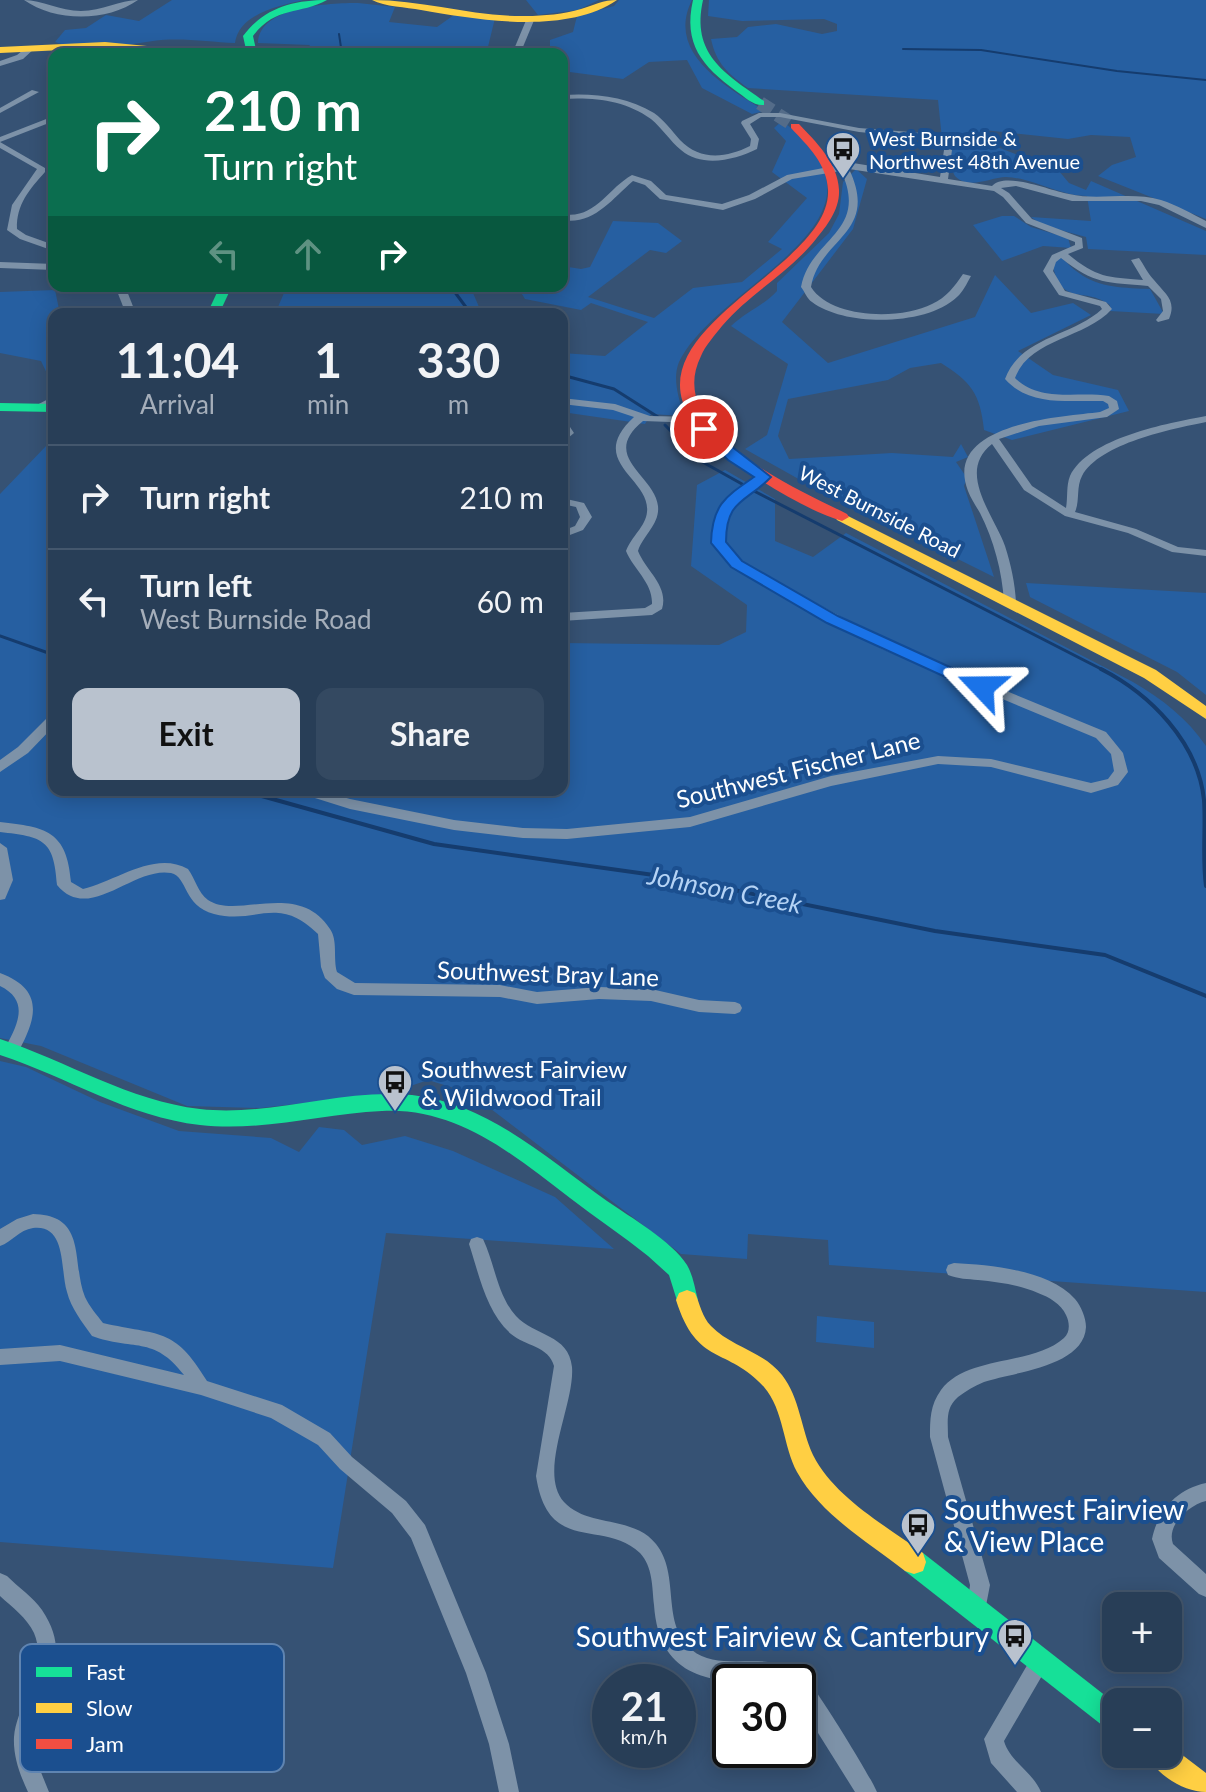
<!DOCTYPE html>
<meta charset="utf-8">
<style>
:root{--surface:#283e57;--page:#344961;--text:#f1f3f6;--muted:#a5aeba;--line:#44576d;--accent:#b9c2ce}
body{margin:0;font-family:Lato,sans-serif;background:var(--page);color:var(--text);height:100vh;display:flex;flex-direction:column;font-size:30px;white-space:nowrap}
*{box-sizing:border-box;margin:0}
p{font-size:26px;color:var(--muted)}
.icon{flex:none;width:44px;height:44px;fill:none;stroke:currentColor;stroke-width:2;stroke-linecap:round;stroke-linejoin:round}
.map{position:relative;flex:1;overflow:hidden}
.drawer{position:absolute;left:48px;top:308px;width:520px;height:488px;display:flex;flex-direction:column;background:var(--surface);border-radius:16px;box-shadow:0 4px 20px #0003,0 0 0 2px var(--line)}
.drawer>*{flex:none}
.hud{position:absolute;left:48px;top:48px;width:520px;height:244px;border-radius:16px;box-shadow:0 4px 20px #0003,0 0 0 2px var(--line);background:#0b6e4f;color:#fff;overflow:hidden}
.buttons{position:absolute;left:1102px;top:1592px;display:grid;gap:16px}
.buttons a{display:grid;place-items:center;width:80px;height:80px;border-radius:16px;background:var(--surface);box-shadow:0 4px 20px #0003,0 0 0 2px var(--line);font-size:40px}
.speed{position:absolute;left:592px;top:1664px;display:flex;gap:16px;font-size:40px;font-weight:700;text-align:center}
.speed>*{display:grid;place-content:center;width:104px;height:104px;border-radius:50%;background:var(--surface);box-shadow:0 4px 20px #0003,0 0 0 2px var(--line);line-height:1}
.speed small{font-size:20px;font-weight:400}
.speed .limit{border:4px solid #111;border-radius:12px;background:#fff;color:#111}
.pin{position:absolute;display:grid;place-items:center;width:68px;height:68px;color:#fff;margin:-34px;border:4px solid #fff;border-radius:50%;box-shadow:0 2px 8px #0007}
.me{position:absolute;width:88px;margin:-44px;rotate:293deg;stroke-linejoin:round;filter:drop-shadow(0 0 6px #0008)}
.turn{display:flex;align-items:center;gap:28px;height:168px;padding:0 24px;font-size:36px}
.turn .icon{width:104px;height:104px;stroke-width:2.5}
.turn b{display:block;font-size:56px;line-height:68px}
.lanes{display:flex;align-items:center;height:76px;padding:0 24px;background:#0003;justify-content:center;gap:40px;direction:ltr}
.lanes .off{opacity:.35}
.eta{display:flex;justify-content:space-evenly;align-items:center;height:136px;text-align:center}
.eta b{font-size:48px;font-weight:700;line-height:56px}
.action{display:flex;gap:16px;margin-top:auto;padding:16px 24px}
.action a{flex:1;height:92px;border-radius:16px;background:var(--accent);color:#111;font-size:32px;font-weight:700;line-height:92px;text-align:center}
.action a+a{background:var(--page);color:var(--text)}
ul{padding:0;list-style:none}
li{display:flex;align-items:center;gap:24px;height:104px;padding:0 24px;border-top:2px solid var(--line)}
li div{flex:1}
li b{display:block;font-size:30px}
li em{font-style:normal}
.map>svg:first-child{display:block}
</style>
<div class="map">
<svg width="1206" height="1792" viewBox="0 0 1206 1792">
<rect width="100%" height="100%" fill="#365274"/>
<!-- green -->
<g fill="#265fa1">
<path d="M 172,0 L 303,0 C 280,6 239,13 235,43 C 209,42 179,37 153,41 C 116,46 93,55 55,42 L 65,30 L 86,28 L 106,15 L 139,21 Z"/>
<path d="M 526,0 L 599,0 L 578,10 L 538,15 Z"/>
<path d="M 619,0 L 692,0 C 665,54 727,87 765,111 L 752,114 L 702,88 L 687,60 L 649,62 L 623,79 L 562,71 L 562,54 L 550,54 L 550,40 L 573,32 L 577,16 L 614,6 Z"/>
<path d="M 709,0 L 1206,0 L 1206,219 L 1098,176 L 1112,165 L 1136,157 L 1130,137 L 1091,135 L 1068,139 L 984,130 L 979,140 L 1059,171 L 1069,183 L 1086,190 L 1091,181 L 1206,231 L 1206,255 L 1088,249 L 1086,237 L 1042,225 L 1031,217 L 1091,221 L 1087,196 C 1059,196 1034,178 1006,177 C 991,177 970,190 956,177 C 950,171 952,154 950,146 L 942,139 L 938,100 L 748,88 C 728,74 716,63 711,39 L 737,37 L 748,27 L 776,24 L 822,34 L 837,31 L 837,24 L 824,19 L 742,21 L 708,16 Z"/>
<path d="M 358,3 L 395,7 L 389,22 L 437,27 L 454,15 L 495,18 L 487,51 L 505,54 L 303,54 L 310,45 L 258,43 C 259,6 330,3 358,3 Z"/>
<path d="M 782,121 C 915,220 717,282 679,362 C 672,379 679,399 684,416 L 651,414 L 645,424 L 562,412 L 566,388 L 562,386 L 562,353 L 605,356 L 648,322 L 591,303 L 581,310 L 525,299 L 517,286 L 562,286 L 562,266 L 581,269 L 590,267 L 613,221 L 658,223 L 682,241 L 666,253 L 650,250 L 588,297 L 654,318 L 693,288 L 742,282 L 782,249 L 768,242 L 807,198 L 772,172 L 786,141 L 774,128 Z"/>
<path d="M 856,169 L 867,179 L 853,229 L 782,322 L 828,363 L 975,317 L 995,275 L 1031,313 L 1073,303 L 1091,315 L 1018,351 L 1053,375 L 1118,390 L 1129,411 L 1012,440 L 984,430 C 980,393 971,382 941,363 L 910,368 L 888,380 L 788,399 L 778,436 L 789,459 L 892,453 L 953,457 L 961,444 L 968,457 L 956,462 L 967,478 L 964,486 L 994,577 L 811,486 L 745,449 L 767,435 L 788,364 L 731,326 C 747,311 763,306 777,291 L 777,283 L 829,233 L 839,214 L 843,182 Z"/>
<path d="M 1002,216 L 1014,216 L 1031,227 L 1068,238 L 1071,248 L 1043,246 L 1002,261 L 973,225 Z"/>
<path d="M 1059,255 C 1066,261 1071,268 1079,273 C 1099,288 1126,288 1150,289 L 1164,314 L 1110,311 L 1110,305 C 1084,286 1063,307 1053,267 Z"/>
<path d="M 287,286 L 470,286 L 482,314 L 275,314 Z"/>
<path d="M 55,290 L 60,314 L 54,314 L 54,388 L 41,361 L 0,353 L 0,292 Z"/>
<path d="M 47,445 L 54,446 L 54,790 L 562,790 L 562,643 L 719,645 L 746,632 L 747,605 L 691,566 L 697,485 L 725,470 L 775,499 L 775,541 L 813,557 L 846,533 L 1133,682 C 1162,699 1187,718 1206,746 L 1206,1292 L 829,1265 L 828,1240 L 748,1234 L 747,1259 L 681,1254 L 470,1093 L 428,1080 L 387,1094 L 260,1108 L 187,1106 L 41,1046 L 0,1038 L 0,494 Z"/>
<path d="M 1026,583 L 1206,593 L 1206,695 L 1177,672 L 1030,597 Z"/>
<path d="M 0,1061 L 26,1067 L 100,1102 L 179,1131 L 271,1138 L 299,1152 L 319,1127 L 344,1130 L 362,1145 L 405,1136 L 453,1151 L 555,1197 L 614,1249 L 386,1233 L 333,1568 L 0,1542 Z"/>
<path d="M 817,1316 L 874,1322 L 874,1348 L 816,1342 Z"/>
</g>
<g fill="none" stroke-linecap="round" stroke-linejoin="round">
<!-- stream-far2 -->
<g stroke="#153c6e" stroke-width="2">
<path d="M 339,34 L 342,54"/>
<path d="M 903,49 L 981,50 L 1117,71 L 1206,80"/>
<path d="M 451,286 L 456,293"/>
</g>
<!-- stream-far1 -->
<g stroke="#153c6e" stroke-width="3">
<path d="M 454,291 L 471,314"/>
<path d="M 562,375 L 614,389 L 658,417"/>
<path d="M 665,425 L 699,460 L 742,484"/>
<path d="M 750,489 L 1105,671"/>
<path d="M 0,636 L 54,655"/>
</g>
<!-- stream -->
<g stroke="#153c6e" stroke-width="4">
<path d="M 1101,669 C 1150,694 1198,742 1204,800 C 1206,828 1202,857 1206,886"/>
<path d="M 240,790 L 434,844 L 675,878 L 935,931 L 1105,955 L 1206,996"/>
</g>
<!-- primary-tunnel -->
<path stroke="#546c89" stroke-width="14" stroke-dasharray="14 7" stroke-linecap="butt" d="M 760,103 L 795,126"/>
<!-- street -->
<g fill="#7d92a8" fill-rule="evenodd">
<path d="M 24,0 C 42,0 60,11 81,11 C 102,11 120,0 138,0 C 107,22 55,22 24,0 Z"/>
<path d="M 531,16 L 535,18 L 520,54 L 512,54 L 527,18 Z"/>
<path d="M 28,46 L 35,48 L 23,59 L 0,66 L 0,61 L 17,55 Z"/>
<path d="M 32,90 L 39,92 L 0,113 L 0,108 Z"/>
<path d="M 562,95 C 594,93 626,96 654,113 C 664,120 672,131 680,140 C 700,161 726,158 750,146 L 751,139 L 741,123 L 742,121 L 759,113 L 780,113 L 859,128 L 923,133 L 941,138 L 952,150 L 948,179 L 992,186 C 1005,171 1051,191 1069,194 C 1099,201 1131,191 1161,200 C 1177,205 1192,214 1206,221 L 1206,228 L 1159,205 L 1141,201 L 1072,201 L 1016,186 L 1001,188 L 1009,193 L 1032,219 L 1082,238 L 1083,248 L 1068,254 C 1097,278 1107,277 1143,280 L 1131,260 L 1139,258 C 1144,265 1148,274 1154,280 C 1165,294 1177,300 1169,319 L 1158,322 L 1156,320 L 1163,311 L 1161,299 L 1148,286 C 1107,282 1095,285 1061,258 L 1056,262 L 1053,271 L 1065,291 L 1106,302 L 1112,309 C 1085,339 1030,338 1015,378 C 1041,403 1077,391 1109,396 L 1117,401 L 1119,409 L 1107,417 L 1039,426 L 999,439 L 1032,486 L 1066,508 C 1068,497 1066,486 1070,476 C 1088,438 1168,423 1206,416 L 1206,422 C 1172,429 1100,443 1082,476 C 1076,487 1080,501 1075,512 L 1136,529 L 1178,547 L 1206,550 L 1206,556 L 1172,552 L 1128,533 L 1065,516 L 1024,490 L 992,444 C 956,472 994,515 1005,546 C 1011,565 1015,583 1016,602 L 1010,606 L 1004,602 C 1002,571 994,541 980,513 C 976,506 971,499 968,491 C 942,423 1060,417 1100,412 L 1109,408 L 1108,404 L 1103,401 C 1069,400 1030,407 1005,379 C 1021,336 1072,337 1102,309 L 1100,306 L 1059,295 L 1043,271 L 1052,255 L 1075,245 L 1075,242 L 1026,223 L 1003,197 L 994,191 L 849,169 C 880,234 819,238 811,287 C 831,319 901,320 932,304 C 947,297 954,287 963,274 L 971,276 C 967,283 963,292 957,297 C 927,326 845,327 812,302 C 807,299 805,292 801,287 C 810,238 870,232 841,171 L 792,179 L 755,199 L 723,210 L 660,199 L 645,185 L 633,181 C 611,200 594,225 562,220 L 562,214 C 595,220 607,189 632,175 L 651,181 L 666,195 L 722,204 L 749,195 L 787,175 L 844,164 L 853,163 L 940,177 L 944,150 L 935,142 L 923,138 L 859,132 L 780,117 L 761,117 L 750,124 L 759,139 L 757,149 C 735,160 702,168 681,150 C 670,141 662,128 651,119 C 625,100 593,97 562,99 Z"/>
<path d="M 54,116 L 54,121 L 0,142 L 45,168 L 45,172 C 30,189 16,204 17,229 L 26,235 L 54,245 L 54,251 L 20,239 L 7,230 L 12,205 L 37,169 L 0,148 L 0,137 Z"/>
<path d="M 0,262 L 54,264 L 54,270 L 0,268 Z"/>
<path d="M 115,286 L 125,286 L 136,314 L 126,314 Z"/>
<path d="M 54,396 L 54,403 L 38,410 L 33,407 Z"/>
<path d="M 562,398 L 615,404 L 650,416 L 698,417 L 703,420 L 698,423 L 643,421 C 599,457 655,475 658,506 C 660,524 643,535 638,551 C 646,571 669,586 662,609 L 652,615 L 562,621 L 562,613 L 645,608 L 652,604 C 653,583 634,570 626,551 C 631,537 646,526 647,512 C 651,478 585,462 634,417 L 613,410 L 562,404 Z"/>
<path d="M 562,420 L 566,421 L 574,433 L 562,443 Z"/>
<path d="M 764,474 L 768,475 L 768,479 C 740,497 724,507 724,542 L 740,562 L 890,643 L 1106,732 L 1123,753 L 1128,772 L 1118,785 L 1091,793 L 991,767 L 938,764 L 831,786 L 690,827 L 567,839 L 523,838 L 454,830 L 350,809 L 299,793 L 297,790 L 319,790 L 350,799 L 454,820 L 523,828 L 567,829 L 690,817 L 831,776 L 938,756 L 991,759 L 1091,783 L 1108,779 L 1114,771 L 1111,754 L 1096,738 L 882,649 L 732,566 L 712,543 C 712,510 734,486 764,474 Z"/>
<path d="M 562,498 L 584,503 L 592,517 L 583,530 L 562,538 L 562,531 L 575,526 L 580,517 L 576,507 L 562,504 Z"/>
<path d="M 54,714 L 54,726 L 28,753 L 0,772 L 0,760 L 18,747 L 50,715 Z"/>
<path d="M 0,822 C 46,827 67,831 71,882 L 83,889 C 115,882 154,850 188,869 C 195,878 198,893 208,900 C 237,920 298,879 330,929 C 338,940 333,959 337,972 L 355,983 L 500,985 L 537,992 L 599,987 L 651,989 L 699,1000 L 735,1002 L 740,1004 L 742,1008 L 740,1012 L 735,1014 L 699,1012 L 651,1001 L 599,999 L 537,1004 L 500,997 L 354,995 L 337,989 L 325,978 L 321,967 L 318,934 C 277,894 257,925 214,914 C 183,906 188,877 171,873 C 133,866 89,924 57,885 C 54,839 43,837 0,832 Z"/>
<path d="M 0,843 L 7,848 L 13,880 L 5,899 L 0,900 Z"/>
<path d="M 0,973 C 46,990 36,1020 17,1054 L 12,1056 L 7,1054 L 4,1050 C 17,1026 31,1001 0,986 Z"/>
<path d="M 33,1214 C 88,1215 71,1262 85,1297 C 89,1306 97,1315 103,1323 C 159,1336 174,1326 207,1381 L 282,1405 L 330,1433 L 352,1457 L 406,1501 L 425,1525 L 486,1673 L 509,1744 L 519,1792 L 499,1792 L 489,1744 L 466,1673 L 411,1538 L 392,1513 L 340,1469 L 318,1445 L 271,1418 L 201,1395 L 60,1361 L 0,1365 L 0,1349 L 60,1345 L 184,1375 C 154,1335 132,1351 92,1336 C 82,1322 71,1308 67,1292 C 60,1270 67,1224 33,1228 C 19,1230 12,1242 0,1246 L 0,1229 L 17,1219 Z"/>
<path d="M 477,1237 L 483,1239 C 495,1264 497,1295 516,1316 C 534,1336 569,1334 572,1367 C 575,1404 537,1472 564,1502 C 588,1528 633,1515 656,1544 C 681,1575 660,1624 692,1650 C 712,1667 744,1659 768,1662 C 780,1664 793,1668 803,1675 C 812,1681 871,1777 877,1792 L 855,1792 L 798,1701 L 798,1682 C 731,1682 660,1692 654,1605 C 652,1587 653,1567 640,1553 C 603,1518 548,1556 536,1476 L 554,1366 C 549,1346 525,1346 511,1334 C 486,1312 479,1274 469,1244 L 471,1239 Z"/>
<path d="M 954,1263 C 991,1265 1049,1270 1075,1299 C 1081,1306 1086,1318 1086,1327 C 1084,1367 1013,1372 984,1382 C 974,1386 966,1391 958,1397 C 945,1408 948,1422 948,1437 L 990,1585 L 984,1616 L 977,1619 L 970,1616 L 967,1609 L 970,1585 L 930,1437 C 930,1420 930,1405 941,1390 C 967,1355 1033,1366 1064,1338 C 1070,1333 1070,1323 1066,1315 C 1061,1304 1049,1297 1038,1293 C 1020,1285 998,1282 978,1280 C 968,1279 958,1279 948,1275 L 946,1270 L 948,1265 Z"/>
<path d="M 1206,1483 L 1206,1501 C 1189,1505 1166,1525 1173,1544 L 1206,1574 L 1206,1597 L 1199,1594 L 1159,1558 L 1152,1539 C 1158,1510 1177,1489 1206,1483 Z"/>
<path d="M 0,1573 L 7,1576 C 18,1587 33,1597 42,1610 C 77,1662 36,1690 34,1739 C 34,1759 42,1774 49,1792 L 28,1792 C 20,1775 13,1756 14,1737 C 17,1703 49,1668 34,1633 C 27,1618 12,1607 0,1596 Z"/>
<path d="M 1040,1652 L 1047,1655 L 1050,1662 L 1004,1741 C 1010,1762 1033,1772 1041,1792 L 1017,1792 L 991,1763 L 984,1739 L 1033,1655 Z"/>
</g>
<!-- fast -->
<g fill="#16e098" fill-rule="evenodd">
<path d="M 327,0 C 300,15 275,6 253,36 L 257,54 L 247,54 L 243,36 C 264,8 293,0 327,0 Z"/>
<path d="M 693,0 L 703,0 C 691,54 724,73 764,101 L 764,105 C 753,106 745,97 736,91 C 702,66 683,44 693,0 Z"/>
<path d="M 220,286 L 232,286 L 219,314 L 207,314 Z"/>
<path d="M 0,403 L 54,404 L 54,412 L 0,411 Z"/>
<path d="M 0,1039 C 66,1061 130,1101 200,1109 C 271,1117 341,1088 412,1095 C 488,1103 547,1159 607,1201 C 630,1217 672,1241 687,1265 C 693,1275 695,1289 698,1300 L 695,1307 L 687,1310 L 679,1307 L 669,1275 L 648,1256 C 623,1236 596,1218 570,1198 C 514,1155 457,1107 382,1111 C 321,1114 261,1132 200,1125 C 129,1117 67,1077 0,1055 Z"/>
<path d="M 914,1550 L 923,1553 L 1116,1704 L 1116,1733 L 1107,1729 L 905,1571 L 902,1562 L 905,1553 Z"/>
</g>
<!-- slow -->
<g fill="#ffcf43" fill-rule="evenodd">
<path d="M 372,0 C 424,0 474,17 526,16 C 544,16 564,14 581,9 C 594,5 603,0 617,0 C 566,35 478,20 421,10 C 406,7 385,7 372,0 Z"/>
<path d="M 105,42 L 147,46 L 173,54 L 105,48 L 0,53 L 0,47 Z"/>
<path d="M 842,513 L 1156,670 L 1206,706 L 1206,719 L 1144,678 L 837,520 L 835,517 Z"/>
<path d="M 687,1290 L 695,1293 C 700,1304 702,1317 711,1326 C 731,1347 763,1351 782,1375 C 800,1398 801,1429 813,1455 C 835,1498 885,1525 923,1553 L 926,1562 L 923,1571 L 914,1574 L 905,1571 C 868,1542 821,1515 797,1472 C 783,1446 784,1410 764,1387 C 727,1346 697,1367 676,1300 L 679,1293 Z"/>
<path d="M 1168,1744 L 1206,1773 L 1206,1792 C 1184,1792 1156,1775 1147,1754 L 1168,1754 Z"/>
</g>
<!-- jam -->
<path fill="#f24e42" fill-rule="evenodd" d="M 791,124 L 799,124 C 816,142 838,163 839,190 C 840,209 827,226 816,239 C 789,273 750,293 722,326 C 715,335 705,346 701,356 C 663,432 796,488 847,514 L 849,517 L 842,521 C 807,511 754,478 725,455 C 580,340 832,278 828,190 C 827,164 808,146 791,128 Z"/>
</g>
<!-- route -->
<path fill="#1a73e8" stroke="#114b97" stroke-width="2" d="M 704,425 L 771,477 C 746,503 726,499 726,542 L 742,561 L 838,616 L 987,684 L 987,691 L 976,691 L 827,623 L 731,567 L 711,543 C 712,505 725,497 754,477 L 728,460 L 699,432 L 697,429 Z"/>
<!-- icons -->
<defs>
<g id="bus-pin" transform="scale(1.8)"><path d="M0 17L-7.5 6A9.5 9.5 0 1 1 7.5 6Z" fill="#b9c2ce" stroke="#1b4f8f"/><path d="M-5-6H5V4H4V6H2V4H-2V6H-4V4H-5ZM-3.5-4V0h7V-4ZM-3.5 1.2v1.5H-2V1.2ZM2 1.2v1.5H3.5V1.2Z" fill="#111"/></g>
</defs>
<g fill-rule="evenodd">
<use href="#bus-pin" x="843" y="149"/>
<use href="#bus-pin" x="395" y="1082"/>
<use href="#bus-pin" x="918" y="1525"/>
<use href="#bus-pin" x="1015" y="1636"/>
</g>
<g text-anchor="middle" dominant-baseline="central" stroke-width="8" stroke-linejoin="round" paint-order="stroke">
<!-- far-poi labels -->
<g font-size="20" fill="#fff" stroke="#1b4f8f" text-anchor="start">
<text x="869" y="138">West Burnside &amp;<tspan x="869" dy="23">Northwest 48th Avenue</tspan></text>
</g>
<!-- far-street labels -->
<g font-size="20" fill="#fff" stroke="#1b4f8f">
<text transform="translate(880 511) rotate(27)">West Burnside Road</text>
</g>
<!-- street labels -->
<g font-size="24" fill="#fff" stroke="#1b4f8f">
<text transform="translate(798 769) rotate(-14)">Southwest Fischer Lane</text>
<text transform="translate(548 973) rotate(2)">Southwest Bray Lane</text>
</g>
<!-- poi labels -->
<g font-size="24" fill="#fff" stroke="#1b4f8f" text-anchor="start">
<text x="421" y="1068">Southwest Fairview<tspan x="421" dy="28">&amp; Wildwood Trail</tspan></text>
</g>
<!-- water labels -->
<g font-size="26" font-style="italic" fill="#b5d3f5" stroke="#1b4f8f">
<text transform="translate(725 889) rotate(11)">Johnson Creek</text>
</g>
<!-- near-poi labels -->
<g font-size="28" fill="#fff" stroke="#1b4f8f" text-anchor="start">
<text x="944" y="1509">Southwest Fairview<tspan x="944" dy="32">&amp; View Place</tspan></text>
<text x="989" y="1636" text-anchor="end">Southwest Fairview &amp; Canterbury</text>
</g>
</g>
<!-- legend -->
<rect x="20" y="1644" width="264" height="128" rx="12" fill="#1b4f8f" stroke="#5f84b1" stroke-width="2"/>
<rect x="36" y="1667" width="36" height="10" fill="#16e098"/>
<rect x="36" y="1703" width="36" height="10" fill="#ffcf43"/>
<rect x="36" y="1739" width="36" height="10" fill="#f24e42"/>
<g font-size="22" fill="#fff">
<text x="86" y="1680">Fast</text>
<text x="86" y="1716">Slow</text>
<text x="86" y="1752">Jam</text>
</g>
</svg>
<div class="buttons">
<a>+</a>
<a>−</a>
</div>
<div class="speed"><div>21<small>km/h</small></div><div class="limit">30</div></div>
<div class="pin" style="left:704px;top:429px;background:#d93025"><svg class="icon" aria-label="arrive" viewBox="0 0 24 24"><path d="M6 21V4h12l-3 4 3 4H6"/></svg></div>
<svg class="me" style="left:982px;top:687px" viewBox="-20 -20 40 40"><path d="M0-17L14 15 0 8-14 15z" fill="#1a73e8" stroke="#fff" stroke-width="4"/></svg>
<div class="hud">
<div class="turn"><svg class="icon" aria-label="right" viewBox="0 0 24 24"><path d="M7 20v-9h11M14 6l5 5-5 5"/></svg><div><b>210 m</b>Turn right</div></div>
<div class="lanes"><svg class="icon off" aria-label="left" viewBox="0 0 24 24"><path d="M17 20v-9H6M10 6l-5 5 5 5"/></svg><svg class="icon off" aria-label="ahead" viewBox="0 0 24 24"><path d="M12 20V5M6 11l6-6 6 6"/></svg><svg class="icon" aria-label="right" viewBox="0 0 24 24"><path d="M7 20v-9h11M14 6l5 5-5 5"/></svg></div>
</div>
<section class="drawer">
<div class="eta">
<div><b>11:04</b><p>Arrival</p></div>
<div><b>1</b><p>min</p></div>
<div><b>330</b><p>m</p></div>
</div>
<ul>
<li><svg class="icon" aria-label="right" viewBox="0 0 24 24"><path d="M7 20v-9h11M14 6l5 5-5 5"/></svg><div><b>Turn right</b></div><em>210 m</em></li>
<li><svg class="icon" aria-label="left" viewBox="0 0 24 24"><path d="M17 20v-9H6M10 6l-5 5 5 5"/></svg><div><b>Turn left</b><p>West Burnside Road</p></div><em>60 m</em></li>
</ul>
<div class="action"><a>Exit</a><a>Share</a></div>
</section>
</div>
